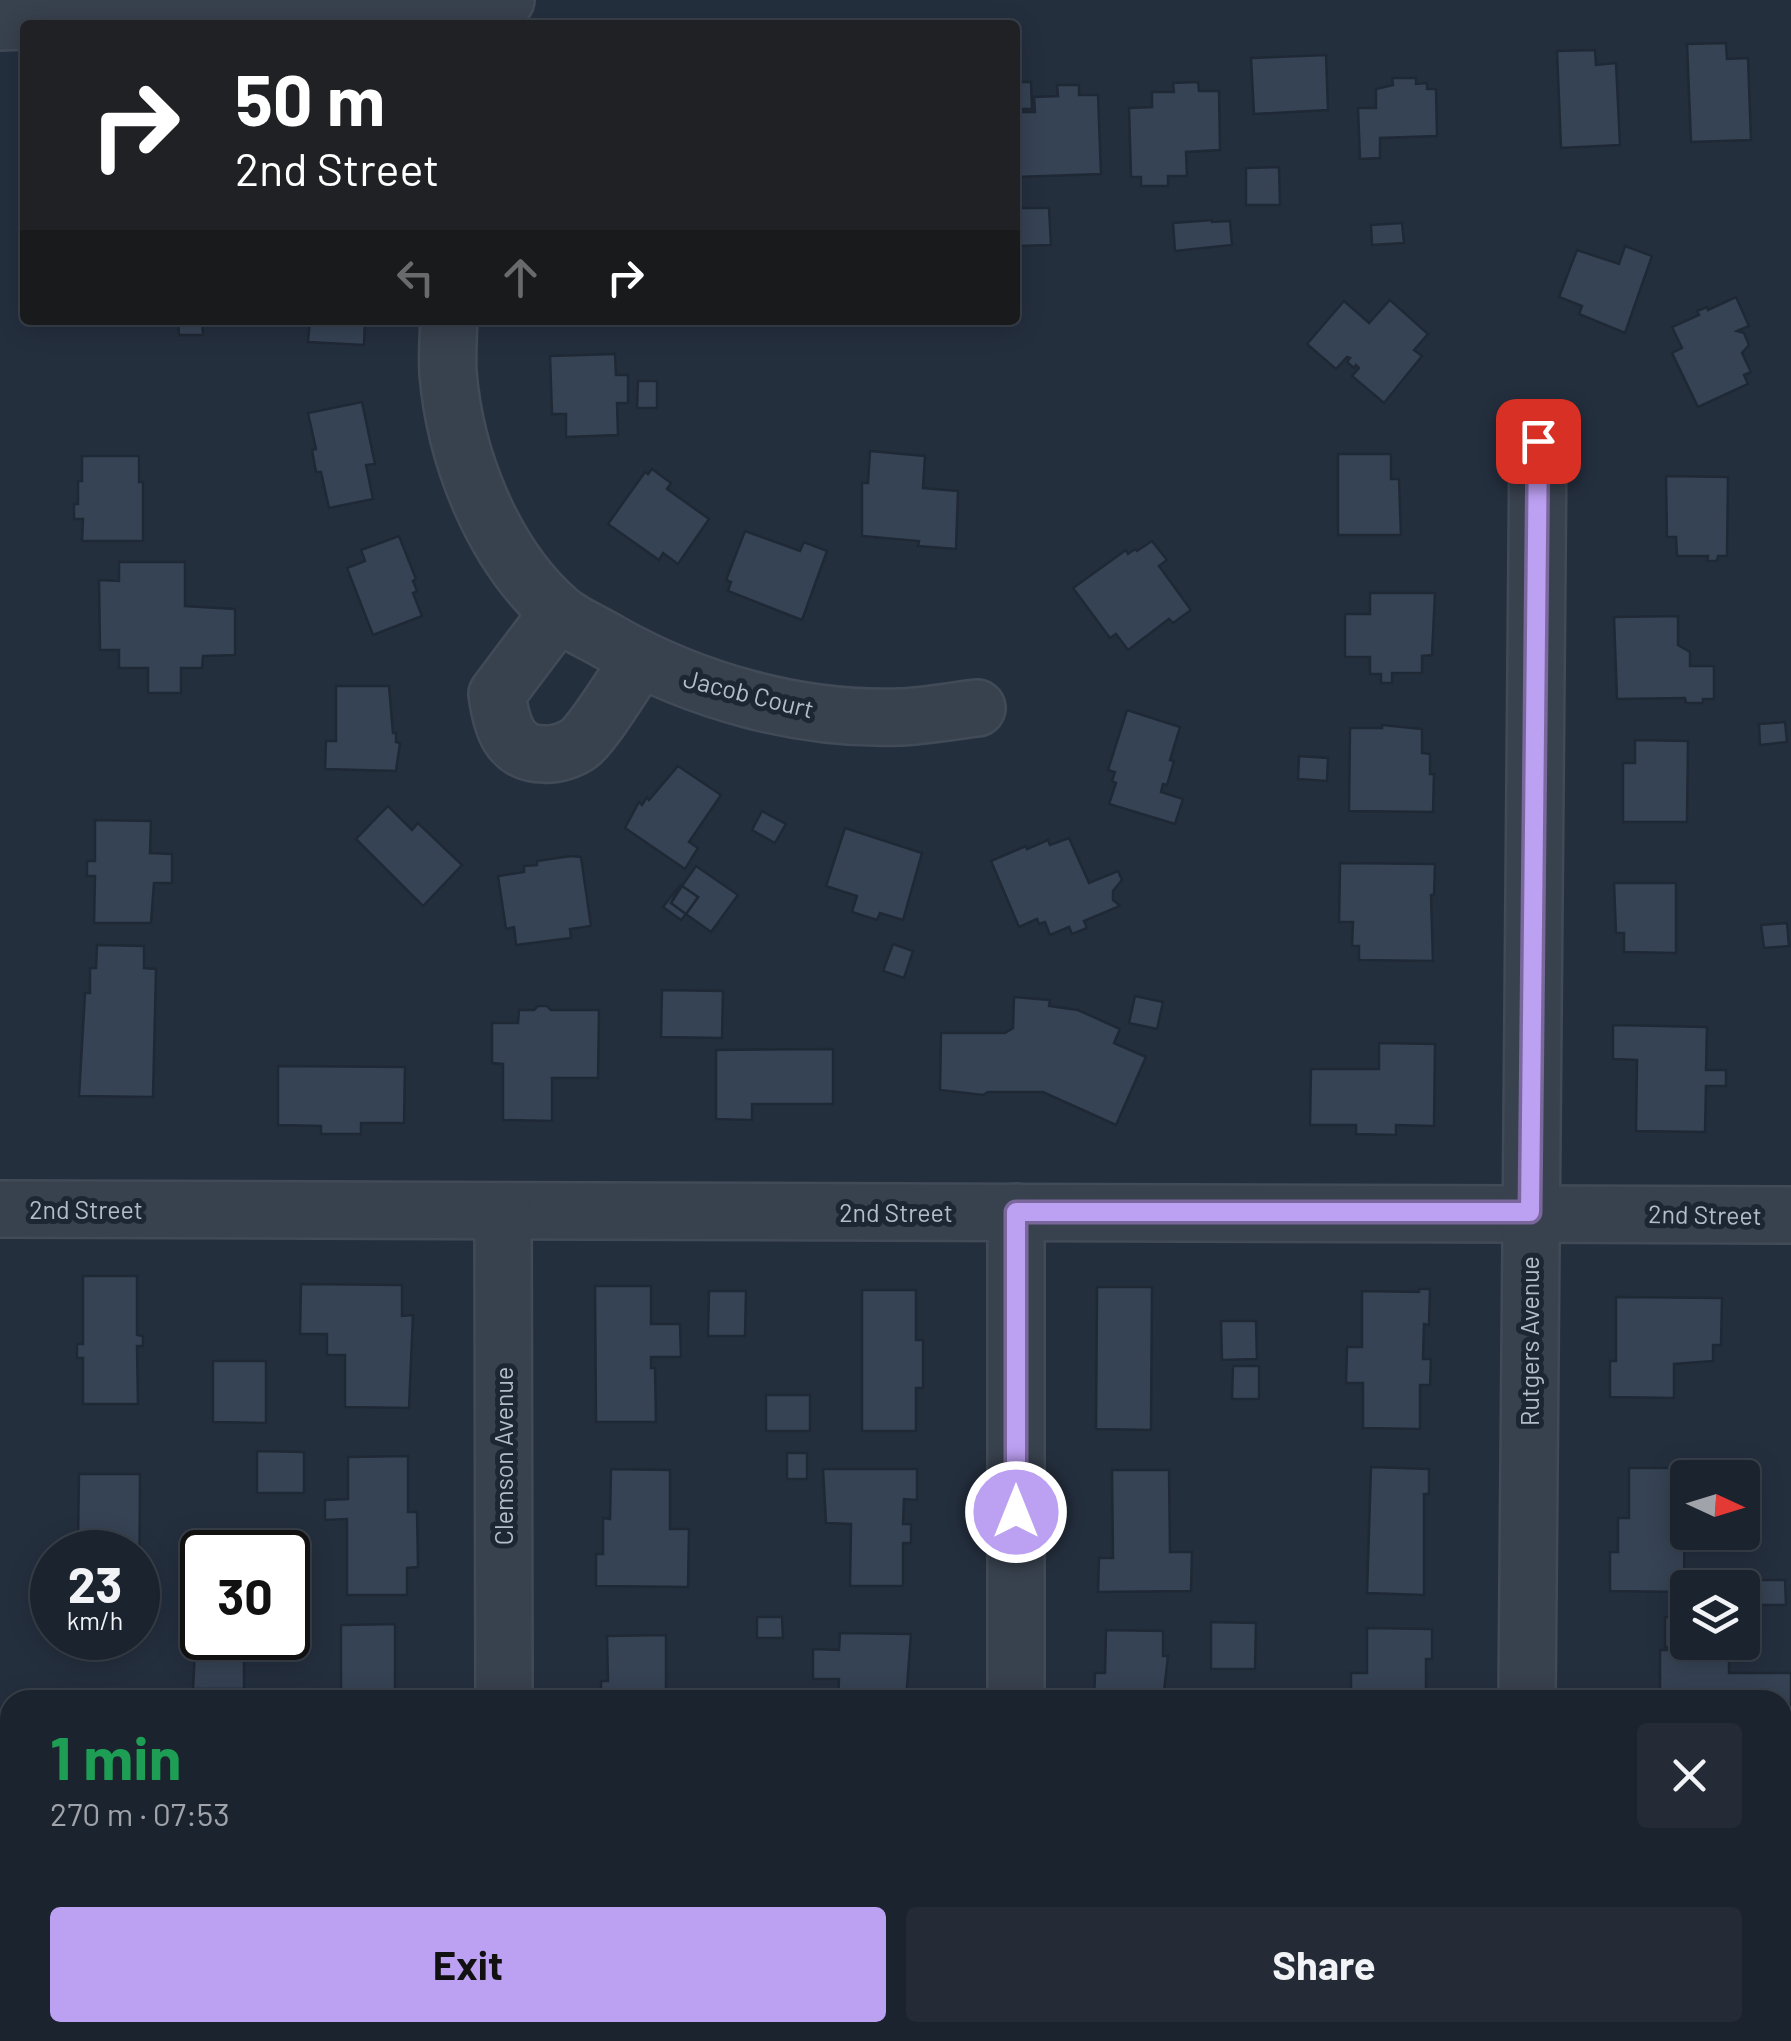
<!DOCTYPE html>
<meta charset="utf-8">
<style>
:root{--surface:#1b232e;--page:#242b36;--text:#f1f3f6;--muted:#a0a4aa;--line:#39404a;--accent:#bca0f2}
body{margin:0;font-family:Barlow,sans-serif;background:var(--page);color:var(--text);height:100vh;display:flex;flex-direction:column;font-size:38px;white-space:nowrap}
*{box-sizing:border-box;margin:0}
p{font-size:32px;color:var(--muted)}
.icon{flex:none;width:55px;height:55px;fill:none;stroke:currentColor;stroke-width:2;stroke-linecap:round;stroke-linejoin:round}
.map{position:relative;flex:1;overflow:hidden}
.details{position:absolute;left:0px;top:1690px;width:1792px;height:352px;display:flex;flex-direction:column;background:var(--surface);border-radius:30px 30px 0 0;box-shadow:0 5px 25px #0003,0 0 0 2px var(--line)}
.details>*{flex:none}
.top-card{position:absolute;left:20px;top:20px;width:1000px;height:305px;border-radius:10px;box-shadow:0 5px 25px #0003,0 0 0 2px var(--line);background:#202124;color:#fff;overflow:hidden}
.needle{width:65px;rotate:94deg}
.controls{position:absolute;left:1670px;top:1460px;display:grid;gap:20px}
.controls a{display:grid;place-items:center;width:90px;height:90px;border-radius:10px;background:var(--surface);box-shadow:0 5px 25px #0003,0 0 0 2px var(--line);font-size:50px}
.speed{position:absolute;left:30px;top:1530px;display:flex;gap:20px;font-size:50px;font-weight:700;text-align:center}
.speed>*{display:grid;place-content:center;width:130px;height:130px;border-radius:50%;background:var(--surface);box-shadow:0 5px 25px #0003,0 0 0 2px var(--line);line-height:1}
.speed small{font-size:25px;font-weight:400}
.speed .limit{border:5px solid #111;border-radius:15px;background:#fff;color:#111}
.pin{position:absolute;display:grid;place-items:center;width:85px;height:85px;color:#fff;margin:-42px;border-radius:20px;box-shadow:0 5px 15px #0006}
.me{position:absolute;width:110px;margin:-55px;rotate:0deg;stroke-linejoin:round;filter:drop-shadow(0 0 8px #0008)}
.turn{display:flex;align-items:center;gap:35px;height:210px;padding:0 50px;font-size:45px}
.turn .icon{width:130px;height:130px;stroke-width:2.5}
.turn b{display:block;font-size:70px;line-height:85px}
.lanes{display:flex;align-items:center;height:95px;padding:0 50px;background:#0003;justify-content:center;gap:50px;direction:ltr}
.lanes .off{opacity:.35}
.round{display:grid;place-items:center;flex:none;width:105px;height:105px;border-radius:10px;background:var(--page)}
.summary{display:flex;align-items:center;justify-content:space-between;height:170px;padding:0 50px}
h1{font-size:60px;font-weight:700;line-height:75px;color:#1e9e55}
.action{display:flex;gap:20px;margin-top:auto;padding:20px 50px}
.action a{flex:1;height:115px;border-radius:10px;background:var(--accent);color:#111;font-size:40px;font-weight:700;line-height:115px;text-align:center}
.action a+a{background:var(--page);color:var(--text)}
.map>svg:first-child{display:block}
</style>
<div class="map">
<svg width="1791" height="2041" viewBox="0 0 1791 2041">
<rect width="100%" height="100%" fill="#242f3e"/>
<!-- building -->
<g fill="#364354" stroke="#1f2835" stroke-width="2.5">
<path d="M 1726,43 L 1727,59 L 1748,58 L 1751,140 L 1691,142 L 1687,44 Z"/>
<path d="M 1595,50 L 1596,65 L 1616,63 L 1620,145 L 1561,148 L 1557,51 Z"/>
<path d="M 1326,55 L 1328,110 L 1254,114 L 1251,58 Z"/>
<path d="M 1392,78 L 1416,78 L 1416,84 L 1427,83 L 1427,89 L 1436,89 L 1437,136 L 1380,138 L 1380,158 L 1360,159 L 1358,108 L 1376,108 L 1376,89 L 1393,85 Z"/>
<path d="M 1015,82 L 1031,82 L 1032,109 L 1015,109 Z"/>
<path d="M 1198,82 L 1199,91 L 1219,91 L 1220,150 L 1186,152 L 1187,176 L 1168,176 L 1168,186 L 1141,186 L 1141,177 L 1131,177 L 1129,108 L 1152,107 L 1152,92 L 1174,92 L 1173,83 Z"/>
<path d="M 1057,85 L 1079,85 L 1079,95 L 1098,95 L 1101,174 L 1016,177 L 1015,112 L 1035,112 L 1034,97 L 1058,96 Z"/>
<path d="M 1279,167 L 1280,205 L 1246,205 L 1246,168 Z"/>
<path d="M 1019,208 L 1049,208 L 1051,245 L 1019,246 Z"/>
<path d="M 1212,220 L 1212,222 L 1230,221 L 1232,245 L 1175,251 L 1173,223 Z"/>
<path d="M 1402,223 L 1404,243 L 1372,245 L 1371,225 Z"/>
<path d="M 1625,246 L 1652,256 L 1625,333 L 1579,314 L 1582,306 L 1559,297 L 1577,250 L 1619,264 Z"/>
<path d="M 1736,297 L 1749,326 L 1737,331 L 1744,333 L 1749,345 L 1742,353 L 1751,372 L 1744,375 L 1748,384 L 1698,407 L 1672,353 L 1682,348 L 1672,327 L 1699,315 L 1697,311 L 1707,307 L 1708,310 Z"/>
<path d="M 1390,300 L 1428,334 L 1414,350 L 1422,356 L 1384,403 L 1352,376 L 1359,368 L 1356,365 L 1354,368 L 1347,362 L 1350,358 L 1347,357 L 1336,369 L 1307,344 L 1344,301 L 1369,323 Z"/>
<path d="M 178,320 L 202,320 L 203,335 L 179,335 Z"/>
<path d="M 310,320 L 365,320 L 364,345 L 308,342 Z"/>
<path d="M 615,354 L 616,375 L 628,375 L 628,403 L 617,403 L 618,435 L 566,437 L 566,414 L 552,414 L 550,356 Z"/>
<path d="M 638,381 L 657,381 L 657,408 L 637,408 Z"/>
<path d="M 362,402 L 375,464 L 366,465 L 373,499 L 329,508 L 321,472 L 316,472 L 312,450 L 316,449 L 308,413 Z"/>
<path d="M 870,451 L 925,456 L 923,488 L 958,491 L 956,549 L 918,546 L 919,541 L 862,536 L 862,483 L 868,483 Z"/>
<path d="M 1338,454 L 1391,454 L 1391,479 L 1399,479 L 1401,535 L 1338,535 Z"/>
<path d="M 82,456 L 139,456 L 139,482 L 143,482 L 143,541 L 82,541 L 83,519 L 74,519 L 74,504 L 78,504 L 78,481 L 82,481 Z"/>
<path d="M 652,469 L 671,483 L 667,489 L 709,519 L 678,564 L 663,553 L 659,560 L 608,524 L 645,472 L 648,474 Z"/>
<path d="M 1666,476 L 1728,477 L 1727,556 L 1718,556 L 1717,561 L 1707,561 L 1708,556 L 1677,556 L 1676,537 L 1667,537 Z"/>
<path d="M 745,531 L 800,551 L 804,542 L 827,551 L 802,620 L 728,591 L 731,582 L 726,580 Z"/>
<path d="M 399,536 L 416,579 L 413,581 L 417,591 L 413,593 L 422,616 L 373,635 L 347,568 L 365,561 L 361,550 Z"/>
<path d="M 1152,541 L 1167,560 L 1159,566 L 1191,610 L 1173,623 L 1169,619 L 1128,650 L 1116,634 L 1110,638 L 1073,588 L 1126,550 L 1128,554 L 1135,549 L 1137,551 Z"/>
<path d="M 119,562 L 185,562 L 185,606 L 235,609 L 235,655 L 203,656 L 202,668 L 181,668 L 181,693 L 148,693 L 148,668 L 119,668 L 119,650 L 100,650 L 99,580 L 119,581 Z"/>
<path d="M 1370,593 L 1435,593 L 1432,655 L 1422,656 L 1422,673 L 1392,673 L 1392,683 L 1381,683 L 1381,674 L 1370,674 L 1370,657 L 1345,657 L 1345,614 L 1370,614 Z"/>
<path d="M 1678,616 L 1678,645 L 1690,652 L 1690,666 L 1714,666 L 1714,699 L 1703,699 L 1703,703 L 1686,703 L 1685,698 L 1617,699 L 1614,617 Z"/>
<path d="M 336,686 L 389,686 L 393,733 L 396,733 L 396,742 L 400,743 L 396,771 L 325,769 L 326,741 L 336,741 Z"/>
<path d="M 1127,710 L 1180,727 L 1170,760 L 1174,761 L 1167,785 L 1163,784 L 1161,792 L 1183,799 L 1175,824 L 1109,804 L 1116,783 L 1112,781 L 1115,772 L 1108,770 Z"/>
<path d="M 1785,722 L 1787,742 L 1760,745 L 1759,724 Z"/>
<path d="M 1382,725 L 1422,729 L 1422,753 L 1430,754 L 1430,774 L 1434,774 L 1433,812 L 1349,811 L 1350,728 L 1382,728 Z"/>
<path d="M 1635,740 L 1688,741 L 1687,822 L 1623,822 L 1623,763 L 1635,763 Z"/>
<path d="M 1299,756 L 1328,758 L 1327,781 L 1298,779 Z"/>
<path d="M 678,766 L 721,795 L 689,842 L 698,848 L 685,869 L 625,828 L 639,802 L 642,805 L 647,797 L 649,800 Z"/>
<path d="M 388,806 L 412,830 L 418,823 L 462,865 L 423,906 L 356,839 Z"/>
<path d="M 762,811 L 786,824 L 775,843 L 752,830 Z"/>
<path d="M 95,820 L 151,821 L 150,853 L 172,854 L 172,883 L 154,883 L 151,923 L 94,923 L 95,876 L 87,876 L 87,861 L 95,861 Z"/>
<path d="M 845,828 L 922,853 L 903,920 L 880,913 L 877,920 L 852,912 L 857,896 L 826,886 Z"/>
<path d="M 1069,838 L 1089,883 L 1118,871 L 1122,880 L 1113,891 L 1113,900 L 1120,906 L 1084,921 L 1087,928 L 1072,934 L 1069,927 L 1050,935 L 1045,922 L 1039,924 L 1037,919 L 1019,927 L 991,861 L 1026,846 L 1027,849 L 1048,840 L 1050,845 Z"/>
<path d="M 571,856 L 581,857 L 591,926 L 570,929 L 571,938 L 516,945 L 514,927 L 506,929 L 498,876 L 524,872 L 524,866 L 537,865 L 537,861 Z"/>
<path d="M 1340,863 L 1435,864 L 1434,895 L 1431,895 L 1433,961 L 1359,960 L 1359,946 L 1352,946 L 1353,922 L 1339,922 Z"/>
<path d="M 696,866 L 738,895 L 711,932 L 686,914 L 698,897 L 682,886 Z"/>
<path d="M 1614,883 L 1676,883 L 1676,953 L 1624,952 L 1624,933 L 1616,933 Z"/>
<path d="M 681,884 L 671,903 L 686,914 L 681,920 L 663,907 Z"/>
<path d="M 682,886 L 698,897 L 686,914 L 671,903 Z"/>
<path d="M 1787,923 L 1789,946 L 1764,948 L 1761,925 Z"/>
<path d="M 893,944 L 913,951 L 904,978 L 883,971 Z"/>
<path d="M 97,945 L 144,946 L 144,968 L 156,969 L 153,1097 L 79,1096 L 85,993 L 90,993 L 90,968 L 96,968 Z"/>
<path d="M 662,990 L 723,991 L 722,1038 L 661,1037 Z"/>
<path d="M 1135,996 L 1163,1002 L 1157,1029 L 1129,1023 Z"/>
<path d="M 1014,997 L 1050,1000 L 1049,1006 L 1078,1010 L 1120,1029 L 1114,1043 L 1146,1057 L 1116,1125 L 1043,1092 L 988,1092 L 983,1095 L 940,1090 L 941,1033 L 1005,1033 L 1013,1028 Z"/>
<path d="M 538,1006 L 547,1006 L 551,1010 L 599,1010 L 598,1078 L 552,1078 L 552,1121 L 503,1120 L 503,1064 L 492,1063 L 492,1023 L 518,1023 L 519,1010 L 534,1010 Z"/>
<path d="M 1613,1025 L 1707,1027 L 1706,1070 L 1726,1070 L 1726,1086 L 1706,1086 L 1705,1132 L 1636,1131 L 1637,1060 L 1613,1059 Z"/>
<path d="M 1379,1043 L 1435,1044 L 1434,1126 L 1396,1125 L 1396,1135 L 1356,1134 L 1356,1125 L 1310,1125 L 1311,1069 L 1379,1069 Z"/>
<path d="M 833,1049 L 833,1104 L 752,1104 L 752,1120 L 716,1119 L 716,1050 Z"/>
<path d="M 278,1066 L 405,1067 L 404,1123 L 361,1123 L 361,1134 L 321,1134 L 321,1126 L 278,1125 Z"/>
<path d="M 83,1276 L 137,1276 L 137,1335 L 143,1336 L 143,1346 L 137,1346 L 138,1404 L 83,1404 L 83,1358 L 77,1358 L 77,1344 L 83,1344 Z"/>
<path d="M 301,1284 L 402,1285 L 402,1316 L 413,1315 L 409,1408 L 345,1407 L 345,1355 L 327,1355 L 327,1334 L 300,1334 Z"/>
<path d="M 595,1286 L 651,1286 L 651,1324 L 680,1324 L 681,1357 L 651,1357 L 651,1368 L 655,1368 L 656,1422 L 596,1422 Z"/>
<path d="M 1097,1287 L 1152,1287 L 1151,1430 L 1096,1429 Z"/>
<path d="M 1419,1289 L 1430,1289 L 1429,1325 L 1424,1324 L 1423,1359 L 1431,1359 L 1430,1385 L 1420,1385 L 1420,1429 L 1363,1428 L 1363,1383 L 1346,1383 L 1347,1347 L 1362,1347 L 1362,1291 L 1419,1292 Z"/>
<path d="M 862,1290 L 916,1290 L 916,1340 L 923,1340 L 923,1388 L 916,1388 L 916,1431 L 862,1431 Z"/>
<path d="M 709,1291 L 746,1291 L 745,1336 L 708,1336 Z"/>
<path d="M 1616,1297 L 1722,1298 L 1721,1345 L 1713,1345 L 1713,1361 L 1674,1364 L 1674,1398 L 1610,1397 L 1610,1361 L 1616,1361 Z"/>
<path d="M 1221,1321 L 1256,1321 L 1257,1359 L 1222,1360 Z"/>
<path d="M 213,1361 L 266,1361 L 266,1423 L 213,1422 Z"/>
<path d="M 1233,1366 L 1259,1366 L 1259,1399 L 1232,1399 Z"/>
<rect x="766" y="1395" width="44" height="36"/>
<path d="M 257,1451 L 304,1452 L 304,1493 L 257,1493 Z"/>
<rect x="787" y="1453" width="20" height="26"/>
<path d="M 408,1456 L 408,1512 L 417,1512 L 418,1567 L 407,1568 L 407,1595 L 347,1595 L 347,1519 L 325,1520 L 325,1500 L 348,1499 L 348,1457 Z"/>
<path d="M 1371,1467 L 1429,1469 L 1429,1494 L 1424,1494 L 1424,1595 L 1367,1593 Z"/>
<path d="M 1629,1468 L 1685,1468 L 1684,1592 L 1610,1591 L 1610,1552 L 1618,1552 L 1618,1518 L 1629,1518 Z"/>
<path d="M 611,1469 L 670,1470 L 670,1529 L 689,1529 L 688,1587 L 596,1586 L 596,1554 L 603,1554 L 603,1518 L 610,1519 Z"/>
<path d="M 823,1469 L 917,1469 L 917,1500 L 904,1499 L 903,1524 L 911,1524 L 911,1543 L 903,1543 L 903,1586 L 850,1586 L 851,1524 L 826,1523 Z"/>
<path d="M 1112,1470 L 1169,1470 L 1170,1552 L 1192,1552 L 1191,1591 L 1098,1592 L 1099,1558 L 1113,1558 Z"/>
<path d="M 79,1474 L 140,1474 L 139,1642 L 77,1641 L 77,1638 L 138,1638 L 138,1552 L 66,1552 L 66,1541 L 78,1541 Z"/>
<path d="M 1741,1580 L 1785,1580 L 1786,1605 L 1742,1605 Z"/>
<path d="M 757,1617 L 782,1617 L 783,1638 L 757,1638 Z"/>
<path d="M 1665,1617 L 1688,1617 L 1688,1642 L 1709,1642 L 1709,1647 L 1665,1647 Z"/>
<path d="M 1211,1622 L 1256,1623 L 1255,1669 L 1211,1669 Z"/>
<path d="M 395,1624 L 395,1700 L 319,1700 L 319,1695 L 341,1695 L 341,1625 Z"/>
<path d="M 1367,1628 L 1432,1629 L 1432,1659 L 1426,1659 L 1426,1697 L 1434,1697 L 1434,1700 L 1351,1700 L 1351,1673 L 1367,1673 Z"/>
<path d="M 1106,1630 L 1163,1631 L 1163,1656 L 1168,1656 L 1163,1700 L 1094,1700 L 1095,1673 L 1105,1673 Z"/>
<path d="M 196,1631 L 202,1631 L 202,1638 L 238,1638 L 238,1645 L 244,1645 L 244,1689 L 193,1689 Z"/>
<path d="M 840,1633 L 911,1634 L 906,1700 L 838,1700 L 839,1679 L 813,1679 L 813,1649 L 839,1650 Z"/>
<path d="M 666,1635 L 666,1700 L 601,1700 L 601,1681 L 608,1681 L 607,1636 Z"/>
<path d="M 1660,1650 L 1729,1650 L 1729,1673 L 1791,1673 L 1791,1745 L 1782,1745 L 1782,1700 L 1614,1700 L 1614,1691 L 1660,1690 Z"/>
<rect x="73" y="2032" width="96" height="9"/>
<rect x="334" y="2032" width="58" height="9"/>
<path d="M 593,2032 L 650,2032 L 651,2041 L 593,2041 Z"/>
<rect x="856" y="2032" width="65" height="9"/>
<path d="M 1105,2032 L 1168,2032 L 1169,2041 L 1105,2041 Z"/>
<path d="M 1367,2032 L 1432,2032 L 1432,2036 L 1425,2036 L 1425,2041 L 1367,2041 Z"/>
<rect x="1616" y="2032" width="55" height="9"/>
</g>
<g fill="none" stroke-linecap="round" stroke-linejoin="round">
<!-- minor casing -->
<g stroke="#414a57" stroke-width="60">
<g id="minor">
<path d="M 0,22 L 506,0"/>
<path d="M 449,320 C 448,338 447,356 448,373 C 455,458 493,554 557,611 C 571,624 593,632 609,642 C 695,691 801,721 901,717 C 926,716 952,711 977,708"/>
<path d="M 558,613 L 497,694 C 501,723 508,754 544,754 C 555,755 571,750 580,743 C 596,729 626,679 640,659"/>
<path d="M 0,1209 L 1791,1215"/>
<path d="M 503,1212 L 504,1700"/>
<path d="M 1016,1700 L 1016,1212"/>
<path d="M 1527,1700 L 1538,441"/>
<path d="M 505,2032 L 505,2041"/>
<path d="M 1016,2041 L 1016,2032"/>
<path d="M 1524,2041 L 1524,2032"/>
</g>
</g>
<!-- minor -->
<use href="#minor" stroke="#38414e" stroke-width="55"/>
</g>
<g fill="none" stroke-linecap="round" stroke-linejoin="round">
<!-- route casing -->
<g stroke="#7a689d" stroke-width="25">
<path id="route" d="M 1016,1512 L 1016,1212 L 1530,1212 L 1538,441"/>
</g>
<!-- route -->
<use href="#route" stroke="#bca0f2" stroke-width="18"/>
</g>
<g text-anchor="middle" dominant-baseline="central" stroke-width="10" stroke-linejoin="round" paint-order="stroke">
<!-- street labels -->
<g font-size="25" fill="#b4bcc9" stroke="#1d2633">
<text transform="translate(749 693) rotate(14)">Jacob Court</text>
<text x="86" y="1209">2nd Street</text>
<text x="896" y="1212">2nd Street</text>
<text transform="translate(1705 1214) rotate(1)">2nd Street</text>
<text transform="translate(1529 1341) rotate(-90)">Rutgers Avenue</text>
<text transform="translate(503 1456) rotate(-90)">Clemson Avenue</text>
</g>
</g>
</svg>
<div class="controls">
<a><svg class="needle" viewBox="-14 -14 28 28"><path d="M0-13l5 13h-10z" fill="#e53935"/><path d="M0 13l5-13h-10z" fill="#a0a4aa"/></svg></a>
<a><svg class="icon" aria-label="layers" viewBox="0 0 24 24"><path d="M12 4l9 5-9 5-9-5zM3 14l9 5 9-5"/></svg></a>
</div>
<div class="speed"><div>23<small>km/h</small></div><div class="limit">30</div></div>
<div class="pin" style="left:1538px;top:441px;background:#d93025"><svg class="icon" aria-label="arrive" viewBox="0 0 24 24"><path d="M6 21V4h12l-3 4 3 4H6"/></svg></div>
<svg class="me" style="left:1016px;top:1512px" viewBox="-20 -20 40 40"><circle r="17" fill="#bca0f2" stroke="#fff" stroke-width="3"/><path d="M0-11L8 9 0 5-8 9z" fill="#fff"/></svg>
<div class="top-card">
<div class="turn"><svg class="icon" aria-label="right" viewBox="0 0 24 24"><path d="M7 20v-9h11M14 6l5 5-5 5"/></svg><div><b>50 m</b>2nd Street</div></div>
<div class="lanes"><svg class="icon off" aria-label="left" viewBox="0 0 24 24"><path d="M17 20v-9H6M10 6l-5 5 5 5"/></svg><svg class="icon off" aria-label="ahead" viewBox="0 0 24 24"><path d="M12 20V5M6 11l6-6 6 6"/></svg><svg class="icon" aria-label="right" viewBox="0 0 24 24"><path d="M7 20v-9h11M14 6l5 5-5 5"/></svg></div>
</div>
<section class="details">
<div class="summary"><div><h1>1 min</h1><p>270 m · 07:53</p></div><a class="round"><svg class="icon" aria-label="close" viewBox="0 0 24 24"><path d="M6 6l12 12M18 6L6 18"/></svg></a></div>
<div class="action"><a>Exit</a><a>Share</a></div>
</section>
</div>
